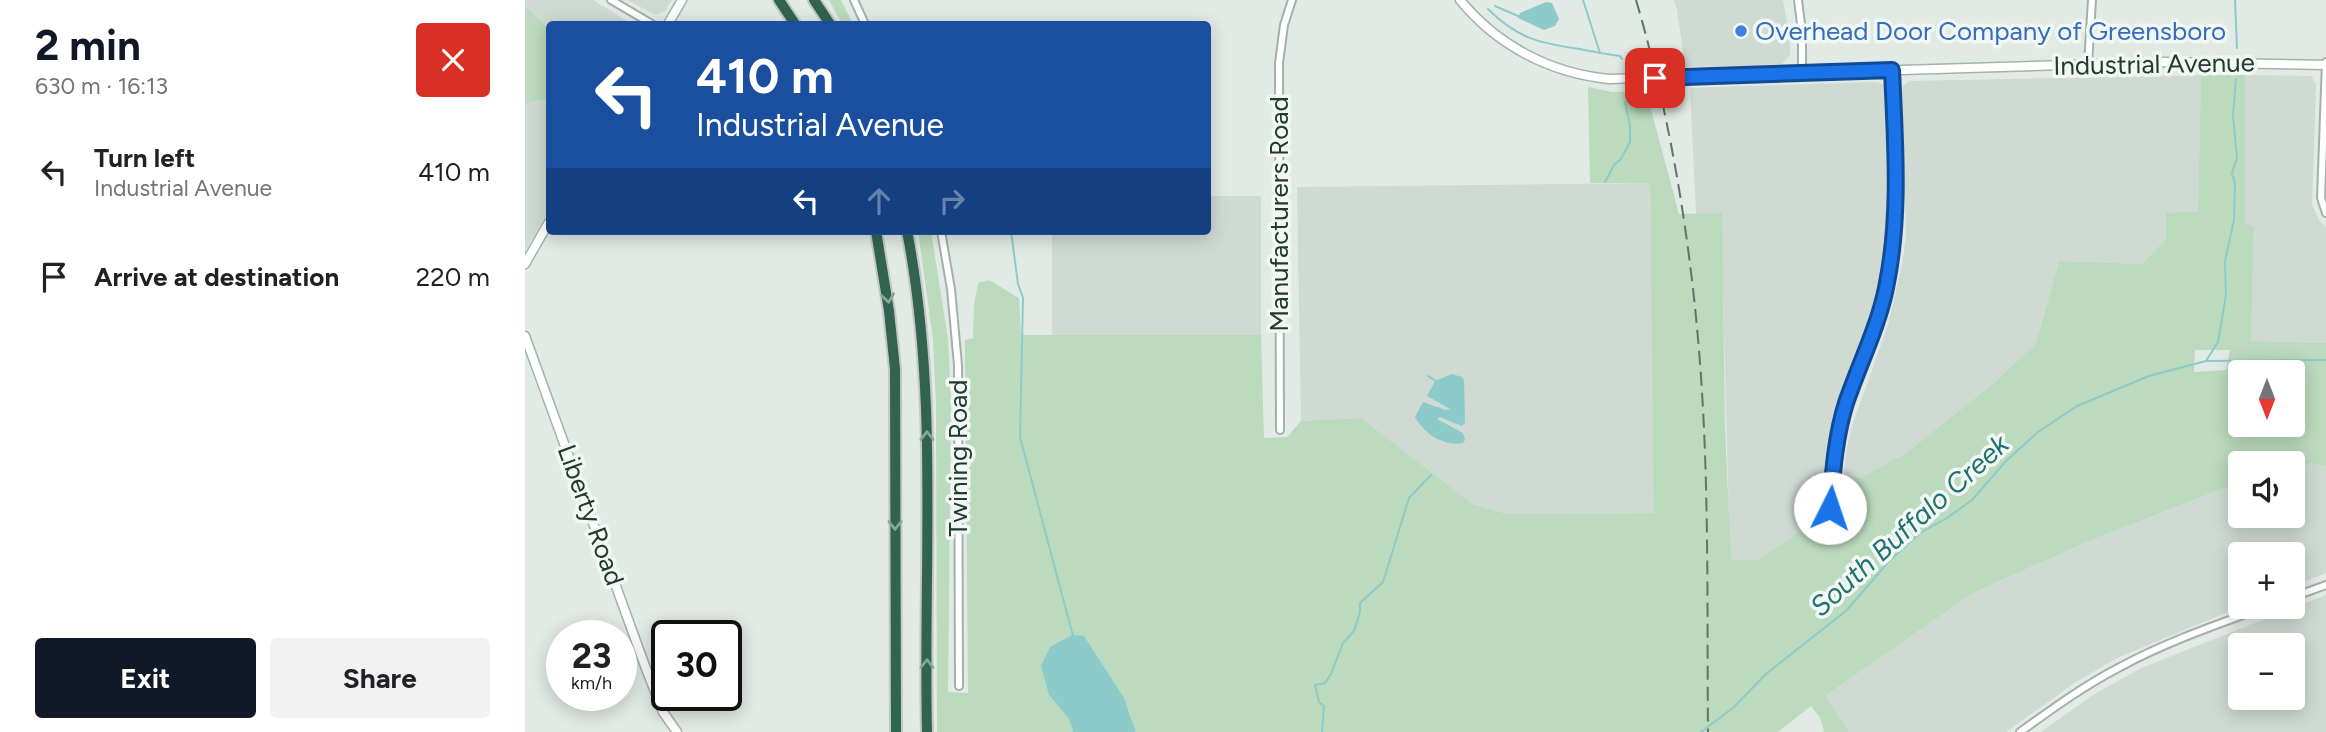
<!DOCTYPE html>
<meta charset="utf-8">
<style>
:root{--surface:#fff;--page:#f2f2f2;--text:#202124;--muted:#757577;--accent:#111827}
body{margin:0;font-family:Figtree,sans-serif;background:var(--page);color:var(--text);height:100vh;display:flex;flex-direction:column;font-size:26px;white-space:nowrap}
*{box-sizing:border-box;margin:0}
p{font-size:23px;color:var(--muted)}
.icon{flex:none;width:38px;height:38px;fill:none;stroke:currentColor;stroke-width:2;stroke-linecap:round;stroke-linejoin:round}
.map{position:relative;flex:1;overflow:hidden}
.details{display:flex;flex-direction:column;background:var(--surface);width:525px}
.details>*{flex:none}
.hud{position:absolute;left:21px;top:21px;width:665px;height:214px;border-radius:7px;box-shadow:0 4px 18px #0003;background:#1a4fa0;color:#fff;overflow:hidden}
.needle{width:46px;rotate:180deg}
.buttons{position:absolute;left:1703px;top:360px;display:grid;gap:14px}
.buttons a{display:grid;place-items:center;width:77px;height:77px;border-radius:7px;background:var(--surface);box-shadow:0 4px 18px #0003;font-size:35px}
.speed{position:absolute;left:21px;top:620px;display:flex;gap:14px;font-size:35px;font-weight:700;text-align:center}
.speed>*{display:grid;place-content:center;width:91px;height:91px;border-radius:50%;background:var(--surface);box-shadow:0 4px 18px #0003;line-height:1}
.speed small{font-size:18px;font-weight:400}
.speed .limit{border:4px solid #111;border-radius:10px;background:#fff;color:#111}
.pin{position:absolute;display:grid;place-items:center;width:60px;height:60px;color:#fff;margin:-30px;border-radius:14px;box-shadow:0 4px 10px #0006}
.me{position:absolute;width:77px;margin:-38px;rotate:4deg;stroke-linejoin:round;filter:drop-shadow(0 0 5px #0008)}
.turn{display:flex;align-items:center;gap:24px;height:147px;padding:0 35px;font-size:32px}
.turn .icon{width:91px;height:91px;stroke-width:2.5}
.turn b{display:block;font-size:49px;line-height:60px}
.lanes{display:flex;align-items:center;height:66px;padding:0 35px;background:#0003;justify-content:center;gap:35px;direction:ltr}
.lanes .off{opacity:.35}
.round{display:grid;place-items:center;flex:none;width:74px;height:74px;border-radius:7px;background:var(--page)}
.summary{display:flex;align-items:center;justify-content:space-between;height:119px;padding:0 35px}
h1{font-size:42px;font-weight:700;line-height:52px;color:var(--accent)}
.button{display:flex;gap:14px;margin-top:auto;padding:14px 35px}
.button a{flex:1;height:80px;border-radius:7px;background:var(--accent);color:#fff;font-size:28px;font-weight:700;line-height:80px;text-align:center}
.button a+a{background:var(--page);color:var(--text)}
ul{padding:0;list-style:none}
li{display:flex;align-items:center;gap:21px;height:105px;padding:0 35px}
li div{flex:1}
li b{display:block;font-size:26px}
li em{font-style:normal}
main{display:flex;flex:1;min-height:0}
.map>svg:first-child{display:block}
</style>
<main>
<section class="details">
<div class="summary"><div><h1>2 min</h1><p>630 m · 16:13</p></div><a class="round" style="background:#d93025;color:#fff"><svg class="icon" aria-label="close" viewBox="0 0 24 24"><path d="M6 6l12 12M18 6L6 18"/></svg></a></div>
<ul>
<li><svg class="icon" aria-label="left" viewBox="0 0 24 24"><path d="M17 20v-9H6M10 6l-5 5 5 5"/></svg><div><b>Turn left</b><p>Industrial Avenue</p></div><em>410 m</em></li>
<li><svg class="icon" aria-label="arrive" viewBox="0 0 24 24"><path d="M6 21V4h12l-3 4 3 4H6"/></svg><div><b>Arrive at destination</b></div><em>220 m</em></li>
</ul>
<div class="button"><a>Exit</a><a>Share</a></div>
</section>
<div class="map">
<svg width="1801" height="732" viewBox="0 0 1801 732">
<rect width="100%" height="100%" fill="#e1eae4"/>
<!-- built -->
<g fill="#cfdad3" fill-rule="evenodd">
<path d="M 0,0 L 68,0 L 107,24 L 24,24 L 24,29 L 0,6 Z"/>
<path d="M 102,0 L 147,0 L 140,11 L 131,15 Z"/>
<path d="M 1149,0 L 1258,0 L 1265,38 L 1265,55 L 1257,64 L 1230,66 L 1160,67 L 1152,10 Z"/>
<path d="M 1676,75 L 1673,212 L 1641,239 L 1618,264 L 1534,261 L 1511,343 L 1469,383 L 1381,453 L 1335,478 L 1319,476 L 1321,452 L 1327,426 L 1363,325 L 1377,265 L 1381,236 L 1377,88 L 1379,85 L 1384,81 Z"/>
<path d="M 1720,75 L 1786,76 L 1791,84 L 1787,205 L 1794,220 L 1801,228 L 1801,343 L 1726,341 L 1729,228 L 1720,225 Z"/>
<path d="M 1351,82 L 1358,84 L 1360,90 L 1362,232 L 1360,254 L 1347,311 L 1303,437 L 1293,518 L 1234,560 L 1205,560 L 1196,213 L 1171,214 L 1165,88 Z"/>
<path d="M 24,99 L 24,210 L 0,251 L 0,105 L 10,101 Z"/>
<path d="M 1125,183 L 1130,513 L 982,514 L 946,504 L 836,418 L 776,421 L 772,187 Z"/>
<path d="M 683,196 L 736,196 L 736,335 L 527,335 L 527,231 L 682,231 Z"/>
<path d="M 1787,463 L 1801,466 L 1801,573 L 1768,586 L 1768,555 L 1715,555 L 1715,607 L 1594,657 L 1551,682 L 1481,732 L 1324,732 L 1300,696 L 1448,593 L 1566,540 L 1715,482 L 1715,516 L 1768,516 L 1768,468 Z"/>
<path d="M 1801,595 L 1801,732 L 1516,732 L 1568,695 L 1616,668 ZM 1715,646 L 1768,646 L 1768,698 L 1715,698 Z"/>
</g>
<!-- green -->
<g fill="#bbdabe" fill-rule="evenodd">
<path d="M 304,0 L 316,0 L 328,24 L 317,24 Z"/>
<path d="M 0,6 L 24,29 L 24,99 L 10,101 L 0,105 Z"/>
<path d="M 1676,75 L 1720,75 L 1720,224 L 1729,227 L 1726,341 L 1801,343 L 1801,466 L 1787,463 L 1768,468 L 1768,464 L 1715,464 L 1715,482 L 1566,540 L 1448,593 L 1300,696 L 1324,732 L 1299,732 L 1295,717 L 1286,706 L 1253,732 L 611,732 L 599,698 L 524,695 L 544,719 L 548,732 L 412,732 L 411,403 L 408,339 L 393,231 L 406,231 L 423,339 L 426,404 L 423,692 L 443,693 L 440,340 L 448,338 L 449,305 L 453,283 L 464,280 L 494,298 L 496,335 L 736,335 L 739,438 L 762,437 L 776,421 L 836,418 L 947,504 L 982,514 L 1129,513 L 1125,183 L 1065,183 L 1063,87 L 1087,92 L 1121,91 L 1154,214 L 1197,213 L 1200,428 L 1206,560 L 1234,560 L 1293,518 L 1320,518 L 1321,504 L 1319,476 L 1335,478 L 1381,453 L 1469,383 L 1511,343 L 1534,261 L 1617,264 L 1641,239 L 1641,213 L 1673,212 ZM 1670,350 L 1705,350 L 1701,370 L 1669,372 ZM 1715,373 L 1768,373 L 1768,425 L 1715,425 Z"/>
</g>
<!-- water -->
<g fill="#8dcbca">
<path d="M 1021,2 L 1027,3 L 1034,19 L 1030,26 L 1019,30 L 993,18 L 995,13 Z"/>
<path d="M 927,374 L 937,377 L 939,380 L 940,423 L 937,426 L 915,417 L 912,419 L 938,433 L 940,440 L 938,443 C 918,447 899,433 890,417 L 898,402 L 921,410 L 925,409 L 902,396 L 910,381 Z"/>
<path d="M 547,635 L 559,636 L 599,698 L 611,732 L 548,732 L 544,719 L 524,695 L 516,666 L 525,647 Z"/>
</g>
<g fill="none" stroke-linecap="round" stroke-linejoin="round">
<!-- stream -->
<g stroke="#8dcbca" stroke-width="2">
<path d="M 1058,0 L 1075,53 L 1095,56 L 1097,59"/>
<path d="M 1710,0 L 1712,48"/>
<path d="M 970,6 L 993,16"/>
<path d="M 963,9 C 1001,47 1027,43 1075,53"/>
<path d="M 1080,182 L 1089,165 L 1096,159 L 1105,142 L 1105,125 L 1100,102"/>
<path d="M 486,231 L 493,284 L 498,298 L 495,437 L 548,636"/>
<path d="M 1681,361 L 1693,342 L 1701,295 L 1700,261 L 1709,220 L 1710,184 L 1707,173 L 1712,158 L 1708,116 L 1711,79"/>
<path d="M 903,376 L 911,381"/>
<path d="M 797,732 L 799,706 L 794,702 L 790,685 L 800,683 L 806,674 L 818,643 L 829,631 L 835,612 L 835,603 L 858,582 L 884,498 L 906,475"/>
<path d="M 1176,732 L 1209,707 L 1241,674 L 1322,610 L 1364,561 L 1395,533 L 1422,518 L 1447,500 L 1481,461 L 1513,432 L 1552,406 L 1624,376 L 1681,361 L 1801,360"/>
</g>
<!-- street casing -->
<g stroke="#a4b1aa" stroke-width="10">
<g id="street">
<path d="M 86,0 L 127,24"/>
<path d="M 329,0 L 340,24"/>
<path d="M 1273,0 L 1277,32 L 1277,73"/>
<path d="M 1801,62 L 1796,198 L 1801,213"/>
<path d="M 1563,64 L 1567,0"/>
<path d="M 416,231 L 426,289 L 433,365 L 434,686"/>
<path d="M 755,430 L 754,63 L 759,25 L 767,0"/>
<path d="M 1305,508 C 1308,473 1310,438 1321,403 C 1334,365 1353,327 1361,288 C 1376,216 1370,143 1367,70"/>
<path d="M 1768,597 L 1801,585"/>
<path d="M 1495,732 C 1527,709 1560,685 1595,667 C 1641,642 1691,625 1740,607"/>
</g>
</g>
<!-- secondary casing -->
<g stroke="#a1b5aa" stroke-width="11">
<g id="secondary">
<path d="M 935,0 C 973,46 1025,73 1084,79 L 1640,62 L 1801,65"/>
<path d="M 143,24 L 157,0"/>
<path d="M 0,264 L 24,222"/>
<path d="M 0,336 L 120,666 L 138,712 L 152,732"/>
</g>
</g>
<!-- highway casing -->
<g stroke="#c1c8c5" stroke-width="14">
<g id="highway">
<path d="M 254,0 L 270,24"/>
<path d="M 289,0 L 305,24"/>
<path d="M 351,231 L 364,311 L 370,369 L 371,732"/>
<path d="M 382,231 C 414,396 398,565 402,732"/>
</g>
</g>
<!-- street -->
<use href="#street" stroke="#fff" stroke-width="6"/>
<!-- secondary -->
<use href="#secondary" stroke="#fff" stroke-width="8"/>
<!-- highway -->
<use href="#highway" stroke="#316350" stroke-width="10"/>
<!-- rail -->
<path stroke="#5d756a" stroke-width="2" stroke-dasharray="14 7" stroke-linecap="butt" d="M 1111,0 C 1148,125 1169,262 1177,392 C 1184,505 1182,619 1183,732"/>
</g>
<!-- one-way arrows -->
<defs><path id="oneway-chevron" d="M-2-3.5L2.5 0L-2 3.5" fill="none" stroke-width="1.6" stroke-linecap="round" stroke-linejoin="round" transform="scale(1.75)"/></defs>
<g stroke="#87a699">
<use href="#oneway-chevron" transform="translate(363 298) rotate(82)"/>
<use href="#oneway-chevron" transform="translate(402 436) rotate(-90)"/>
<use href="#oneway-chevron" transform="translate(370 525) rotate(90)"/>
<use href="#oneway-chevron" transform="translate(402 664) rotate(-90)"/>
</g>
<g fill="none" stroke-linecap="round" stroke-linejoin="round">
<!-- route casing -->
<g stroke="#114b97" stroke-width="18">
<path id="route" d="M 1130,78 L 1367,70 C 1370,143 1376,216 1361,288 C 1353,327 1334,365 1321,403 C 1310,438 1308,473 1305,508"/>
</g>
<!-- route -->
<use href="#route" stroke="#1a73e8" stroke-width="12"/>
</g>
<!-- markers -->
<circle fill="#3f7fe0" stroke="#f1f7f3" stroke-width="2.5" cx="1216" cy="31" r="7"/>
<g text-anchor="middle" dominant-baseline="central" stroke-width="7" stroke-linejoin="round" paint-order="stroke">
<!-- shop labels -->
<g font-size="26" fill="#366cbe" stroke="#f1f7f3" text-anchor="start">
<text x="1230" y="31">Overhead Door Company of Greensboro</text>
</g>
<!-- street labels -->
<g font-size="26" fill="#23392f" stroke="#f1f7f3">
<text transform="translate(1629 64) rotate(-1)">Industrial Avenue</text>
<text transform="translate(754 214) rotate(-90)">Manufacturers Road</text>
<text transform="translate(433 458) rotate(-90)">Twining Road</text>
<text transform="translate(66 515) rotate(70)">Liberty Road</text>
</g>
<!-- water labels -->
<g font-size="28" font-style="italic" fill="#22706f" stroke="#f1f7f3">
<text transform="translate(1384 525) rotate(-42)">South Buffalo Creek</text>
</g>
</g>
</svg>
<div class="buttons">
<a><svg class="needle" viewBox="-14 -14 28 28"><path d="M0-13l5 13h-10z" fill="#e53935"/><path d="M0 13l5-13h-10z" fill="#757577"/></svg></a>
<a><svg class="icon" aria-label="sound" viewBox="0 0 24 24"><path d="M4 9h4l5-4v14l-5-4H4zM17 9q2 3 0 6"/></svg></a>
<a>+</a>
<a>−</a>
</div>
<div class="speed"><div>23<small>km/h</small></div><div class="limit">30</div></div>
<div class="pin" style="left:1130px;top:78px;background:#d93025"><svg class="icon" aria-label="arrive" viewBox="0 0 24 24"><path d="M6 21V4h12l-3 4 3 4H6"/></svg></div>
<svg class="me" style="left:1305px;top:508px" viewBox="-20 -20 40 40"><circle r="19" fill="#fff"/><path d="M0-13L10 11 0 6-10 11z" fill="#1a73e8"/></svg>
<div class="hud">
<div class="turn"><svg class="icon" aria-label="left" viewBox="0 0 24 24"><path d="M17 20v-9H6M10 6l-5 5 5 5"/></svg><div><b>410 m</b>Industrial Avenue</div></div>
<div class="lanes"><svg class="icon" aria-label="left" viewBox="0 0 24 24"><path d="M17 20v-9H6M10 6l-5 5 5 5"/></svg><svg class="icon off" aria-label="ahead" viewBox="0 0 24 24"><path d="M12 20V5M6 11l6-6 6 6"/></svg><svg class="icon off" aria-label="right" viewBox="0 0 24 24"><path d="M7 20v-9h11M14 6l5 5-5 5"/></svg></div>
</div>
</div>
</main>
